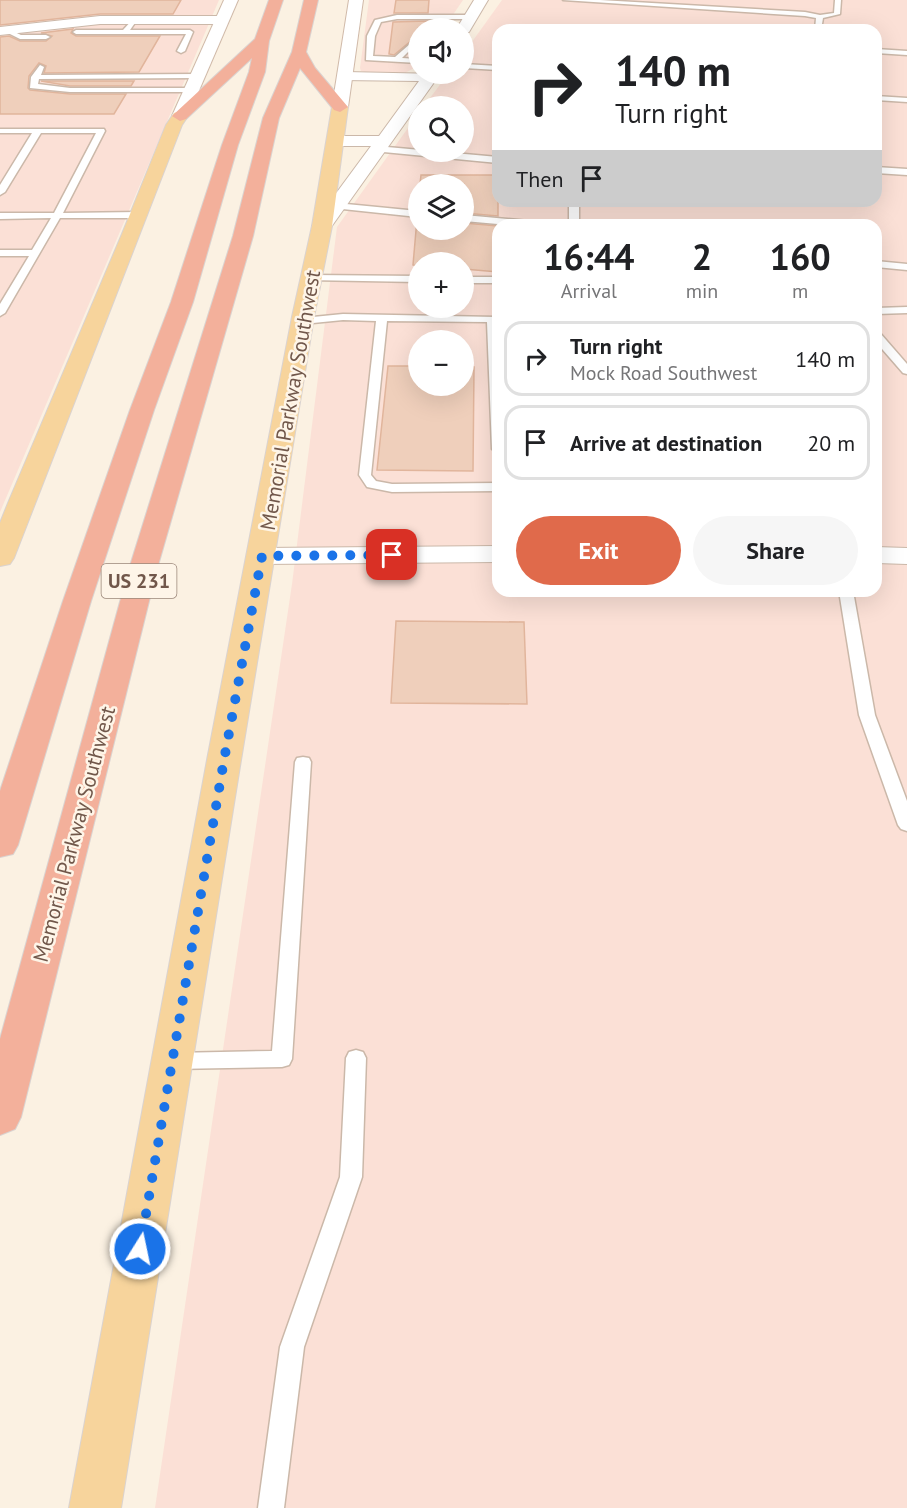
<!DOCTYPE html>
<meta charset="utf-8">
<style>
:root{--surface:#fff;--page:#f6f6f6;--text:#202124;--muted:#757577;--line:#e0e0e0;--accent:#e06a4b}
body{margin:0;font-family:"PT Sans",sans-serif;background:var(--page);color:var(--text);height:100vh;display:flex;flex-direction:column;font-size:22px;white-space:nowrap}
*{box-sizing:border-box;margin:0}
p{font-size:20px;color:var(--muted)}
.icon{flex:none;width:33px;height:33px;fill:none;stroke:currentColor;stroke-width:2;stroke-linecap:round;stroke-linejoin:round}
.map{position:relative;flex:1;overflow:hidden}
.drawer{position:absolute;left:492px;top:219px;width:390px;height:378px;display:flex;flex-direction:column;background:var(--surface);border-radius:18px;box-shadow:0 6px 24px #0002}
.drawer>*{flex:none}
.banner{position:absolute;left:492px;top:24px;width:390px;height:183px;border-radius:18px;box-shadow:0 6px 24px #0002;background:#fff;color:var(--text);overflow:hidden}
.controls{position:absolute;left:408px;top:18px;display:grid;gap:12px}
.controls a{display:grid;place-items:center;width:66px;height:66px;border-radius:50%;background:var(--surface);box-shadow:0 6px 24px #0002;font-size:30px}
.pin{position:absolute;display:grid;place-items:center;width:51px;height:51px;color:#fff;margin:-26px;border-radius:12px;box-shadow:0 3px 9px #0006}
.me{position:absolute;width:66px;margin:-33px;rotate:10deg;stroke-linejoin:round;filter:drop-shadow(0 0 4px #0008)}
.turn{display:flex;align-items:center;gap:21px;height:126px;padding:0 24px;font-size:27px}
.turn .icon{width:78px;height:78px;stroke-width:2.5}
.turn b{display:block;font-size:42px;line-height:51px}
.then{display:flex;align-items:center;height:57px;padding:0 24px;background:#0003;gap:12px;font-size:22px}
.eta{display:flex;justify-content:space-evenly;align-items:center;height:102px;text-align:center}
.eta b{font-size:36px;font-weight:800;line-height:42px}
.cta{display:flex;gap:12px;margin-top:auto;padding:12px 24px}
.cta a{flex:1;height:69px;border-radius:36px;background:var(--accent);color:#fff;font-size:24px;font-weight:800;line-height:69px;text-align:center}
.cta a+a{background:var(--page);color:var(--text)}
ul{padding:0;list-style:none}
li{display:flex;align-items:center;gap:18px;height:75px;margin:0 12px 9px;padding:0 12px;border:3px solid var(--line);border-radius:18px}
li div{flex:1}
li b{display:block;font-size:22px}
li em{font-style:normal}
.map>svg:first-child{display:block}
</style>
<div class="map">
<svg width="907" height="1508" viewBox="0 0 907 1508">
<rect width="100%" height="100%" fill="#fbf1e2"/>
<!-- commercial -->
<g fill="#fbe0d6" fill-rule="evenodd">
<path d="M 0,0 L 219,0 L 0,512 Z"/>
<path d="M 369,0 L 463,0 L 444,28 L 418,28 L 418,66 L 405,73 L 395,75 L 368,73 L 361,71 L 360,68 Z"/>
<path d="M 502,0 L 907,0 L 907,1508 L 155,1508 L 292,584 L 337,227 L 418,114 L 418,152 L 464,152 L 464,106 L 424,106 L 448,74 L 464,74 L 464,53 ZM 498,30 L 876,30 L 876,201 L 498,201 ZM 418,184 L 464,184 L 464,230 L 418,230 ZM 498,225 L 876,225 L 876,591 L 498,591 ZM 418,262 L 464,262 L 464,308 L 418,308 ZM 418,340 L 464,340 L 464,386 L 418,386 Z"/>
</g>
<!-- building -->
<g fill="#efcfbb" stroke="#e1b59c" stroke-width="1.5">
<path d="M 0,0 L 181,0 L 173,14 L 100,14 L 0,25 Z"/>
<path d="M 396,0 L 429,0 L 428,13 L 394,13 Z"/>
<path d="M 428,21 L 424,28 L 418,28 L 418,35 L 394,55 L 389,54 L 393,22 Z"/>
<path d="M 73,29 L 71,33 L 76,36 L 160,36 L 139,72 L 44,73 L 46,66 L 39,63 L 29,76 L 28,88 L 30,90 L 70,94 L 126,94 L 114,114 L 0,114 L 0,37 L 9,36 L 20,41 L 46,41 L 52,36 L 41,33 Z"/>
<path d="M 41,81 L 134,81 L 131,86 L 70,86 Z"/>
<path d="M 421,175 L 498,175 L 498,216 L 464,213 L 464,184 L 420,184 Z"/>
<path d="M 417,219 L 418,230 L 464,230 L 464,223 L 498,226 L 498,272 L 464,269 L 464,262 L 418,262 L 418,266 L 413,265 Z"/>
<path d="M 388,366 L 418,366 L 418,386 L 464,386 L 464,366 L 474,367 L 473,471 L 377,470 Z"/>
<path d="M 396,621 L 524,622 L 527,704 L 391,703 Z"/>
</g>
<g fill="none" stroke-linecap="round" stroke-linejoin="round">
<!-- service casing -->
<g stroke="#cbb8a9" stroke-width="3">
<g id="service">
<path d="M 563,0 L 600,0 L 805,12 L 820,15 L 834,13 L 835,0 L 841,0 L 840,14 L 823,18 L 821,30 L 815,30 L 816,18 L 805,16 Z"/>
<path d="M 397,15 L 470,15 L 473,17 L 470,19 L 397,19 L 381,22 L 375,36 L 373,56 L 395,57 L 418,37 L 418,42 L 402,58 L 418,59 L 418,63 L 366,60 L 367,36 L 375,20 Z"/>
<path d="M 134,18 L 137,20 L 130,30 L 190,30 L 193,32 L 185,51 L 181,53 L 177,51 L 186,34 L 76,34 L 73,32 L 76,30 L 123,30 Z"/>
<path d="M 6,28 L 21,35 L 46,35 L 50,37 L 46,39 L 20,39 L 4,31 Z"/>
<path d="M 876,49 L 907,51 L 907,55 L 876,53 Z"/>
<path d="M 464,64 L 498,66 L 498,70 L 464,68 Z"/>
<path d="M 40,65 L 44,67 L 41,75 L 197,74 L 201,76 L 197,78 L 39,79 L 38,84 L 70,88 L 191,88 L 195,90 L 191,92 L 70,92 L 30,88 L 31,77 Z"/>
<path d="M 876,96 L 907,98 L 907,102 L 876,100 Z"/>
<path d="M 0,129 L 104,129 L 105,131 L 63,213 L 140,212 L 145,215 L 140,218 L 60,218 L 5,313 L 0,316 L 0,304 L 29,256 L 0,256 L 0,250 L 32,250 L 51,218 L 0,219 L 0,213 L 54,213 L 96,133 L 41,133 L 5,192 L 0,195 L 0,185 L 32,133 L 0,133 Z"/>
<path d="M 376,146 L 498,157 L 498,163 L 373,151 L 372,149 Z"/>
<path d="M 876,167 L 907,169 L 907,175 L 876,173 Z"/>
<rect x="569" y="201" width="10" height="24"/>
<path d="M 336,203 L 418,211 L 418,217 L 333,208 L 333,204 Z"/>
<path d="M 464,215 L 540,222 L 545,225 L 509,225 L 464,221 Z"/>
<path d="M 876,261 L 907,264 L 907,270 L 876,267 Z"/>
<path d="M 312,275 L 418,276 L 418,282 L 308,280 L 308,276 Z"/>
<rect x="464" y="277" width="34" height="6"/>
<path d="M 907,307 L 907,313 L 876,314 L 876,308 Z"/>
<path d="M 343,314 L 496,317 L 498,331 L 498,453 L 492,449 L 487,322 L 387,321 L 371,475 L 376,481 L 392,484 L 498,483 L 498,491 L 392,492 L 367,487 L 359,475 L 376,321 L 343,320 L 303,324 L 298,321 L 303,318 Z"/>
<path d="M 876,332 L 880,333 L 907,364 L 907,374 L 903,373 L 876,342 Z"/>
<path d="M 839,591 L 853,591 L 875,715 L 907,801 L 907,831 L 901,829 L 898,825 L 859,715 Z"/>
<path d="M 303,757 L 309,758 L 311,762 L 292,1059 L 289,1065 L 282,1067 L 173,1069 L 166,1067 L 163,1061 L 166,1055 L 173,1053 L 272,1051 L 295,762 L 297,758 Z"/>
<path d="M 356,1050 L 363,1052 L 366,1058 L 362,1177 L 304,1347 L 284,1508 L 258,1508 L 280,1347 L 340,1177 L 346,1058 L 349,1052 Z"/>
</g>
</g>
<!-- minor casing -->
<g stroke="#cbb8a9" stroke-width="2">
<g id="minor">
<path d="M 474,0 L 488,0 L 469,32 L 464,33 L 464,28 L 457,28 Z"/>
<path d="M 100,16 L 221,16 L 228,20 L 221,24 L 100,24 L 0,35 L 0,27 Z"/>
<path d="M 346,72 L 440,74 L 329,230 L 315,230 L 312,226 L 371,146 L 336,146 L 328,141 L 336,136 L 379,136 L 419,81 L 341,80 L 338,77 L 341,74 Z"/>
<path d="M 498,546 L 498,562 L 262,564 L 252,562 L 248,556 L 252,550 L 262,548 Z"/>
<path d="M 876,547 L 907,548 L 907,564 L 876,563 Z"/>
</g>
</g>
<!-- secondary casing -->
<g stroke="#d0baa9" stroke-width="2">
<g id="secondary">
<path d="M 224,0 L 238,0 L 188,116 L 180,121 L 174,119 L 172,116 Z"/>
<path d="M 349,0 L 363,0 L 348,107 L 340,112 L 332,107 Z"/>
</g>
</g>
<!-- primary casing -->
<g stroke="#dad3d0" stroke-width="2">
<g id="primary">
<path d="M 340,102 L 348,107 L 332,226 L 314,317 L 241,760 L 121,1508 L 69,1508 L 207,760 L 292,317 L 312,226 L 332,107 Z"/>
<path d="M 180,111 L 188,116 L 182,125 L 14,558 L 10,564 L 0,566 L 0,523 L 8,503 L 122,234 L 166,125 L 174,113 Z"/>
</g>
</g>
<!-- motorway casing -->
<g stroke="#dad3d0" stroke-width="2">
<g id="motorway">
<path d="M 269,0 L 283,0 L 269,41 L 265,72 L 238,145 L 193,302 L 154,410 L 91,601 L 18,845 L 13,854 L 0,857 L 0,791 L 63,601 L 130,410 L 171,302 L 222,145 L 249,72 L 252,58 L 186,119 L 180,121 L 172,116 L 255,39 Z"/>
<path d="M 304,0 L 318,0 L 306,52 L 315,68 L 348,107 L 340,112 L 334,110 L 300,68 L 279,118 L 253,236 L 157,569 L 21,1117 L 15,1129 L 0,1135 L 0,1039 L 129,569 L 233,236 L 263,118 L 292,52 Z"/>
</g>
</g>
<!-- service -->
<use href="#service" fill="#fff" fill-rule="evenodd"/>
<!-- minor -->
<use href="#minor" fill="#fff" fill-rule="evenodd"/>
<!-- secondary -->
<use href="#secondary" fill="#fff" fill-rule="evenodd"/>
<!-- primary -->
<use href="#primary" fill="#f7d49c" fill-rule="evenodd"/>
<!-- motorway -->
<use href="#motorway" fill="#f3b09b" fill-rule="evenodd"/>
</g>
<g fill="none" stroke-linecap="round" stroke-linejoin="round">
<!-- route -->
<path stroke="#1a73e8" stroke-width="10" stroke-dasharray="0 18" d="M 140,1249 L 224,760 L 262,556 L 392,555"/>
</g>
<g text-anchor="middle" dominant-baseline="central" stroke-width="5" stroke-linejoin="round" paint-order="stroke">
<!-- shield labels -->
<rect fill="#fef5e8" stroke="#9b8679" stroke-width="1.5" x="101.5" y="564" width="75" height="34" rx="4.5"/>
<g font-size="20" font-weight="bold" fill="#71574a">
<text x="139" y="581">US 231</text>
</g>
<!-- street labels -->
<g font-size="21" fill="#71574a" stroke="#fef5e8">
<text transform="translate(290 400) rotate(-80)">Memorial Parkway Southwest</text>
<text transform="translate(74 834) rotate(-75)">Memorial Parkway Southwest</text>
</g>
</g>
</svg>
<div class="controls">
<a><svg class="icon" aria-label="sound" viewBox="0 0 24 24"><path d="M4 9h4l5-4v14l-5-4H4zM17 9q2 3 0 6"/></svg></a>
<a><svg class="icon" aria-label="search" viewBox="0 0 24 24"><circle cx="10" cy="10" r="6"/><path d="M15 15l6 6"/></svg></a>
<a><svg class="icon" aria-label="layers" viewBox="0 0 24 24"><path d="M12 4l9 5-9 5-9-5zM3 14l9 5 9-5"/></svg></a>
<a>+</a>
<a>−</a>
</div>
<div class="pin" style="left:392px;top:555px;background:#d93025"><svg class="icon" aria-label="arrive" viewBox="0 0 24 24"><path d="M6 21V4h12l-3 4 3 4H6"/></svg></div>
<svg class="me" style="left:140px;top:1249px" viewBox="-20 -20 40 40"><circle r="17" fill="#1a73e8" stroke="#fff" stroke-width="3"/><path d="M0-11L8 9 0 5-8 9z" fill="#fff"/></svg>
<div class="banner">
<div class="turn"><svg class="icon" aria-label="right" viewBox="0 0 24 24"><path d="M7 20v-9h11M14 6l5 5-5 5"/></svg><div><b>140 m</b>Turn right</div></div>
<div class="then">Then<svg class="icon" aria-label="arrive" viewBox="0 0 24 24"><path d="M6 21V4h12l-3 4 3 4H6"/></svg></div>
</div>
<section class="drawer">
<div class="eta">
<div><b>16:44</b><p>Arrival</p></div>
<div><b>2</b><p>min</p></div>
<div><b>160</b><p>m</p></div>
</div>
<ul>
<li><svg class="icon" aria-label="right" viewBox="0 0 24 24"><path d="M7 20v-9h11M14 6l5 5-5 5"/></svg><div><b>Turn right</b><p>Mock Road Southwest</p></div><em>140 m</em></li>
<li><svg class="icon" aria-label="arrive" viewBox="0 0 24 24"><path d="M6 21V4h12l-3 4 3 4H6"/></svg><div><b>Arrive at destination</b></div><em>20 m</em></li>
</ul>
<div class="cta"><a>Exit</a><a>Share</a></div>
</section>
</div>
